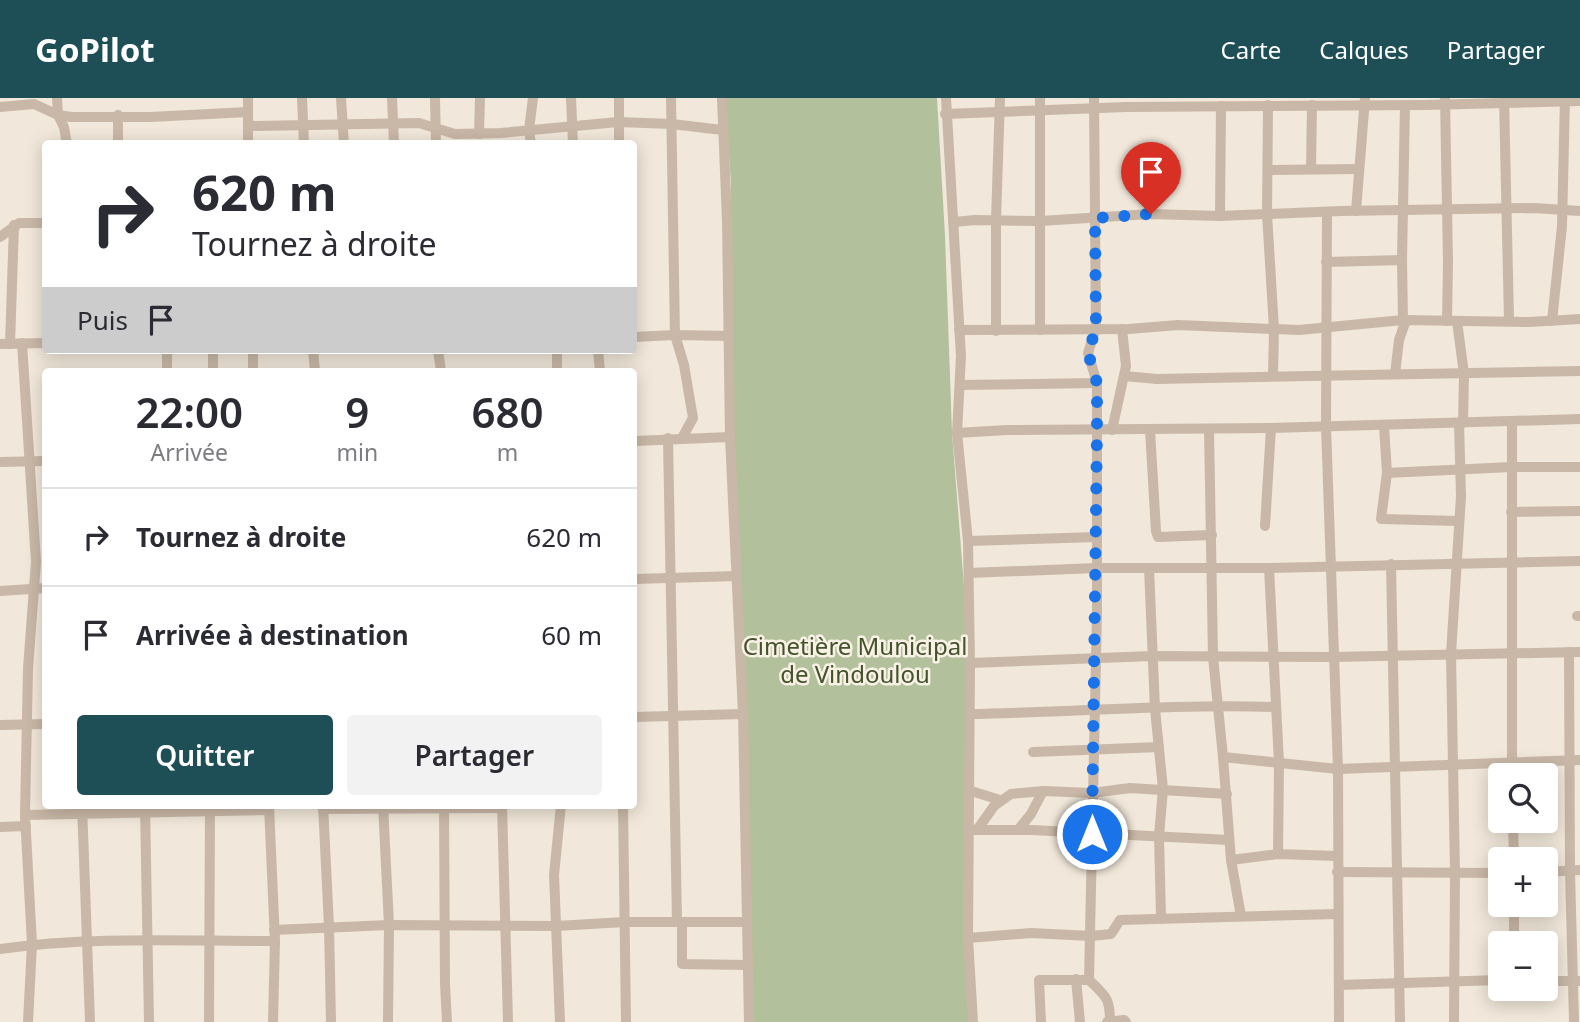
<!DOCTYPE html>
<html lang="fr">
<meta charset="utf-8">
<style>
:root{--surface:#fff;--page:#f2f2f3;--text:#2b2b33;--muted:#7c7c81;--line:#e1e1e2;--accent:#1e4f56}
body{margin:0;font-family:"Noto Sans",sans-serif;background:var(--page);color:var(--text);height:100vh;display:flex;flex-direction:column;font-size:26px;white-space:nowrap}
*{box-sizing:border-box;margin:0}
p{font-size:23px;color:var(--muted)}
.icon{flex:none;width:38px;height:38px;fill:none;stroke:currentColor;stroke-width:2;stroke-linecap:round;stroke-linejoin:round}
.map{position:relative;flex:1;overflow:hidden}
.sheet{position:absolute;left:42px;top:270px;width:595px;height:441px;display:flex;flex-direction:column;background:var(--surface);border-radius:7px;box-shadow:0 4px 18px #0003}
.sheet>*{flex:none}
.guide{position:absolute;left:42px;top:42px;width:595px;height:214px;border-radius:7px;box-shadow:0 4px 18px #0003;background:#fff;color:var(--text);overflow:hidden}
.controls{position:absolute;left:1488px;top:665px;display:grid;gap:14px}
.controls a{display:grid;place-items:center;width:70px;height:70px;border-radius:7px;background:var(--surface);box-shadow:0 4px 18px #0003;font-size:35px}
.pin{position:absolute;display:grid;place-items:center;width:60px;height:60px;color:#fff;margin:-72px -30px;border-radius:50% 50% 50% 0;rotate:-45deg;box-shadow:0 0 7px #0007}
.pin .icon{rotate:45deg}
.me{position:absolute;width:77px;margin:-38px;rotate:0deg;stroke-linejoin:round;filter:drop-shadow(0 0 5px #0008)}
.turn{display:flex;align-items:center;gap:24px;height:147px;padding:0 35px;font-size:32px}
.turn .icon{width:91px;height:91px;stroke-width:2.5}
.turn b{display:block;font-size:49px;line-height:60px}
.then{display:flex;align-items:center;height:66px;padding:0 35px;background:#0003;gap:14px;font-size:26px}
.eta{display:flex;justify-content:space-evenly;align-items:center;height:119px;text-align:center}
.eta b{font-size:42px;font-weight:600;line-height:49px}
.primary-button{display:flex;gap:14px;margin-top:auto;padding:14px 35px}
.primary-button a{flex:1;height:80px;border-radius:7px;background:var(--accent);color:#fff;font-size:28px;font-weight:600;line-height:80px;text-align:center}
.primary-button a+a{background:var(--page);color:var(--text)}
ul{padding:0;list-style:none}
li{display:flex;align-items:center;gap:21px;height:98px;padding:0 35px;border-top:2px solid var(--line)}
li div{flex:1}
li b{display:block;font-size:26px}
li em{font-style:normal}
header{display:flex;align-items:center;gap:42px;box-sizing:border-box;height:98px;padding:0 35px;background:var(--accent);color:#fff}
header strong{font-size:33px}
nav{display:flex;gap:38px;margin-inline-start:auto;font-size:24px}
.map>svg:first-child{display:block}
</style>
<header>
<strong>GoPilot</strong>
<nav><a>Carte</a><a>Calques</a><a>Partager</a></nav>
</header>
<div class="map">
<svg width="1580" height="924" viewBox="0 0 1580 924">
<rect width="100%" height="100%" fill="#f1e7da"/>
<!-- green -->
<path fill="#b2c09b" d="M 725,0 L 937,0 L 945,138 L 952,335 L 970,565 L 968,840 L 974,924 L 752,924 L 730,339 L 731,85 Z"/>
<g fill="none" stroke-linecap="round" stroke-linejoin="round">
<!-- minor -->
<g stroke="#c9b8a7" stroke-width="10">
<path d="M 57,0 L 58,17 L 64,29 L 67,46"/>
<path d="M 248,0 L 248,46"/>
<path d="M 302,0 L 304,46"/>
<path d="M 341,0 L 344,46"/>
<path d="M 392,0 L 394,46"/>
<path d="M 435,0 L 436,46"/>
<path d="M 571,0 L 573,46"/>
<path d="M 619,0 L 619,46"/>
<path d="M 671,0 L 675,237 L 684,267 L 693,320 L 682,340"/>
<path d="M 722,0 L 727,123 L 730,339 L 743,616 L 749,924"/>
<path d="M 946,0 L 961,258 L 957,335 L 968,443 L 970,565 L 968,840 L 973,924"/>
<path d="M 1094,0 L 1096,230 L 1088,255 L 1097,285 L 1097,515 L 1089,882 C 1106,898 1110,900 1110,924"/>
<path d="M 1445,0 L 1448,164 L 1447,223"/>
<path d="M 1504,0 L 1509,222"/>
<path d="M 1268,7 L 1267,116 L 1274,231 L 1273,278"/>
<path d="M 0,9 L 34,6 L 58,17 L 71,19 L 150,19 L 248,14"/>
<path d="M 945,16 L 1126,9 L 1425,7 L 1580,3"/>
<path d="M 248,28 L 419,25 L 455,36 L 501,35 L 618,24 L 672,26 L 722,32"/>
<path d="M 479,36 L 480,0"/>
<path d="M 118,46 L 118,17"/>
<path d="M 531,46 L 529,32 L 533,0"/>
<path d="M 1311,70 L 1312,7"/>
<path d="M 1268,72 L 1358,71"/>
<path d="M 1356,113 L 1365,0"/>
<path d="M 1327,115 L 1326,328 L 1338,671 L 1339,924"/>
<path d="M 1220,118 L 1221,8"/>
<path d="M 954,124 L 975,122 L 1040,123 L 1151,116 L 1220,118 L 1341,113 L 1534,110 L 1580,113"/>
<path d="M 0,139 L 19,125 L 46,125"/>
<path d="M 1326,164 L 1402,162"/>
<path d="M 1403,222 L 1402,162 L 1405,7"/>
<path d="M 1457,223 L 1464,276 L 1463,325"/>
<path d="M 1552,223 L 1562,128 L 1565,0"/>
<path d="M 959,232 L 1129,231 L 1178,227 L 1299,232 L 1403,222 L 1529,224 L 1580,221"/>
<path d="M 1040,232 L 1040,0"/>
<path d="M 996,233 L 996,122 L 1000,0"/>
<path d="M 634,239 L 675,237 L 729,238"/>
<path d="M 22,245 L 36,464 L 28,570 L 25,717 L 32,846 L 28,924"/>
<path d="M 0,246 L 46,245"/>
<path d="M 10,246 L 14,127"/>
<path d="M 167,252 L 167,273"/>
<path d="M 213,252 L 213,273"/>
<path d="M 253,252 L 253,273"/>
<path d="M 313,252 L 315,273"/>
<path d="M 438,252 L 441,273"/>
<path d="M 557,252 L 557,273"/>
<path d="M 598,252 L 600,273"/>
<path d="M 1395,276 L 1399,242 L 1406,222"/>
<path d="M 1124,278 L 1157,281 L 1207,280 L 1580,273"/>
<path d="M 960,287 L 1097,285"/>
<path d="M 1512,323 L 1512,677"/>
<path d="M 1384,328 L 1387,375 L 1381,421 L 1459,423"/>
<path d="M 1209,331 L 1213,559 L 1223,659 L 1231,762 L 1241,818"/>
<path d="M 1112,332 L 1126,268 L 1122,231"/>
<path d="M 1150,332 L 1156,433 L 1158,439 L 1212,437"/>
<path d="M 957,335 L 1007,332 L 1271,330 L 1580,321"/>
<path d="M 668,340 L 677,824"/>
<path d="M 634,343 L 730,339"/>
<path d="M 0,364 L 46,363"/>
<path d="M 1387,375 L 1511,369 L 1580,369"/>
<path d="M 1511,414 L 1580,413"/>
<path d="M 1265,428 L 1271,330"/>
<path d="M 968,443 L 1097,439"/>
<path d="M 1391,466 L 1400,924"/>
<path d="M 1149,470 L 1155,611 L 1163,691 L 1159,738 L 1161,819"/>
<path d="M 1269,470 L 1279,665 L 1278,756"/>
<path d="M 969,475 L 1096,470 L 1269,470 L 1580,463"/>
<path d="M 634,481 L 737,478"/>
<path d="M 0,493 L 46,490"/>
<path d="M 1577,518 L 1580,518"/>
<path d="M 1569,554 L 1570,773 L 1574,924"/>
<path d="M 970,565 L 1152,558 L 1333,559 L 1580,554"/>
<path d="M 970,616 C 1071,614 1173,606 1275,609"/>
<path d="M 634,619 L 743,616"/>
<path d="M 0,627 L 46,626"/>
<path d="M 1033,654 L 1159,649"/>
<path d="M 1223,659 L 1338,671 L 1580,662"/>
<path d="M 968,692 L 1000,702"/>
<path d="M 82,707 L 90,924"/>
<path d="M 145,707 L 149,924"/>
<path d="M 323,707 L 329,828 L 331,924"/>
<path d="M 383,707 L 389,827 L 388,924"/>
<path d="M 444,707 L 445,886 L 447,924"/>
<path d="M 502,707 L 508,924"/>
<path d="M 623,707 L 626,924"/>
<path d="M 269,708 L 275,843 L 273,924"/>
<path d="M 323,711 L 502,710"/>
<path d="M 25,717 L 269,712"/>
<path d="M 1513,723 L 1514,761"/>
<path d="M 0,729 L 26,728"/>
<path d="M 975,732 L 1032,732 L 1229,742"/>
<path d="M 977,732 L 994,708 L 1011,696 L 1043,693 L 1092,695 L 1130,690 L 1227,696"/>
<path d="M 1018,732 L 1031,716 L 1043,693"/>
<path d="M 1231,762 L 1278,756 L 1337,758"/>
<path d="M 1337,774 L 1500,775"/>
<path d="M 1545,774 L 1580,772"/>
<path d="M 682,824 L 682,866 L 747,867"/>
<path d="M 274,832 L 389,827 L 556,828 L 625,824 L 746,824"/>
<path d="M 968,840 L 1031,835 L 1091,838 L 1111,836 L 1120,822 L 1337,816"/>
<path d="M 1514,845 L 1514,807"/>
<path d="M 0,851 C 90,838 184,843 275,843"/>
<path d="M 1076,881 L 1080,924"/>
<path d="M 1545,883 L 1580,883"/>
<path d="M 1339,887 L 1500,882"/>
<path d="M 209,924 L 210,707"/>
<path d="M 560,924 L 554,777 L 561,707"/>
<path d="M 1041,924 L 1039,882 L 1089,882"/>
<path d="M 1107,924 L 1124,922 L 1126,924"/>
<path d="M 1454,924 L 1455,775 L 1451,556 L 1461,398 L 1459,325"/>
</g>
</g>
<g fill="none" stroke-linecap="round" stroke-linejoin="round">
<!-- route -->
<path stroke="#1a73e8" stroke-width="12" stroke-dasharray="0 21.6" d="M 1092,736 L 1097,332 L 1097,285 L 1088,255 L 1096,230 L 1095,120 L 1151,116"/>
</g>
<g text-anchor="middle" dominant-baseline="central" stroke-width="5" stroke-linejoin="round" paint-order="stroke">
<!-- park labels -->
<g font-size="24" fill="#43532b" stroke="#f9f1e6">
<text x="855" y="547">Cimetière Municipal<tspan x="855" dy="28">de Vindoulou</tspan></text>
</g>
</g>
</svg>
<div class="controls">
<a><svg class="icon" aria-label="search" viewBox="0 0 24 24"><circle cx="10" cy="10" r="6"/><path d="M15 15l6 6"/></svg></a>
<a>+</a>
<a>−</a>
</div>
<div class="pin" style="left:1151px;top:116px;background:#d93025"><svg class="icon" aria-label="arrive" viewBox="0 0 24 24"><path d="M6 21V4h12l-3 4 3 4H6"/></svg></div>
<svg class="me" style="left:1092px;top:736px" viewBox="-20 -20 40 40"><circle r="17" fill="#1a73e8" stroke="#fff" stroke-width="3"/><path d="M0-11L8 9 0 5-8 9z" fill="#fff"/></svg>
<div class="guide">
<div class="turn"><svg class="icon" aria-label="right" viewBox="0 0 24 24"><path d="M7 20v-9h11M14 6l5 5-5 5"/></svg><div><b>620 m</b>Tournez à droite</div></div>
<div class="then">Puis<svg class="icon" aria-label="arrive" viewBox="0 0 24 24"><path d="M6 21V4h12l-3 4 3 4H6"/></svg></div>
</div>
<section class="sheet">
<div class="eta">
<div><b>22:00</b><p>Arrivée</p></div>
<div><b>9</b><p>min</p></div>
<div><b>680</b><p>m</p></div>
</div>
<ul>
<li><svg class="icon" aria-label="right" viewBox="0 0 24 24"><path d="M7 20v-9h11M14 6l5 5-5 5"/></svg><div><b>Tournez à droite</b></div><em>620 m</em></li>
<li><svg class="icon" aria-label="arrive" viewBox="0 0 24 24"><path d="M6 21V4h12l-3 4 3 4H6"/></svg><div><b>Arrivée à destination</b></div><em>60 m</em></li>
</ul>
<div class="primary-button"><a>Quitter</a><a>Partager</a></div>
</section>
</div>
